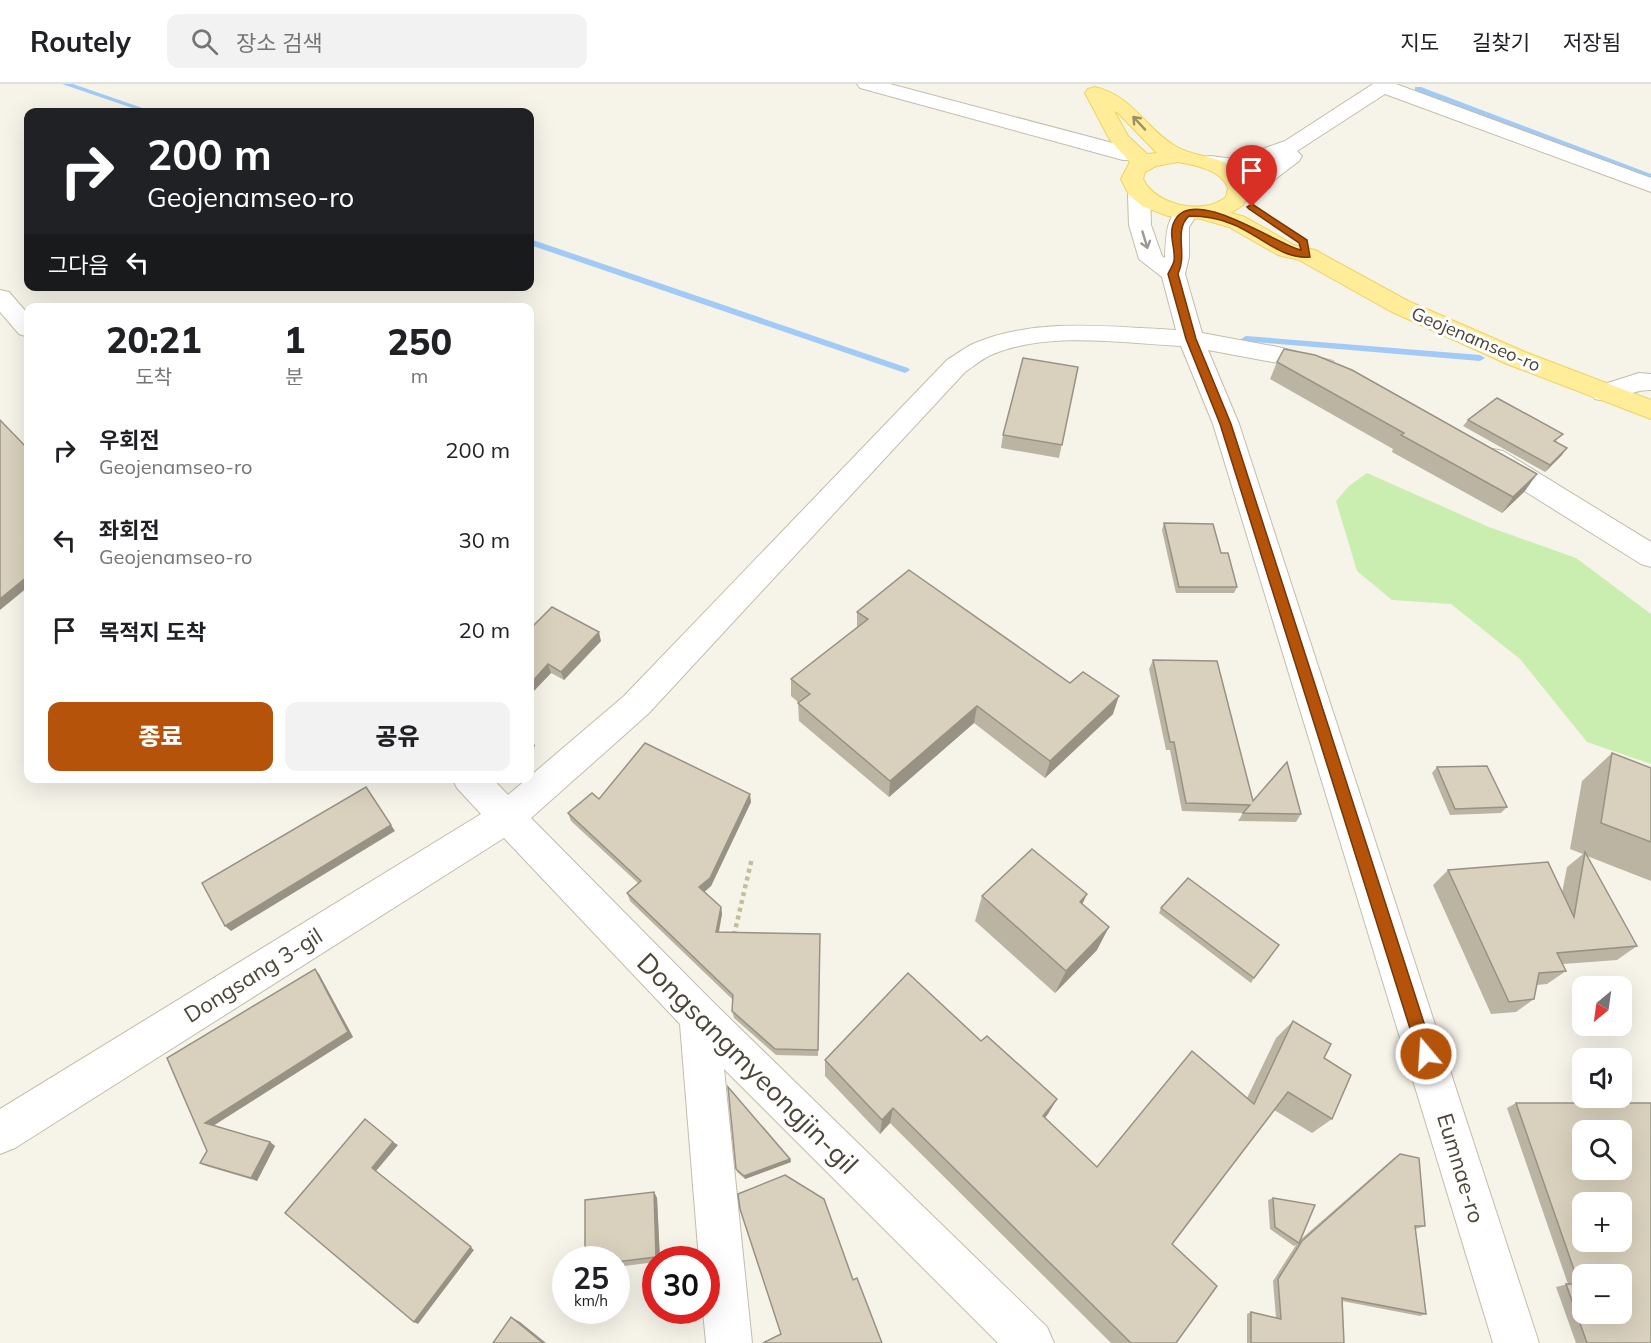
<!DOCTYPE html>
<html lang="ko">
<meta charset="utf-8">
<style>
:root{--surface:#fff;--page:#f2f2f2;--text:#202124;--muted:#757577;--line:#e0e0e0;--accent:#b45309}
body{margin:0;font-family:Mulish,"Noto Sans KR",sans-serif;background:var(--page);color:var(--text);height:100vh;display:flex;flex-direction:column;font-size:22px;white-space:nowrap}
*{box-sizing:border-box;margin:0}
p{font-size:20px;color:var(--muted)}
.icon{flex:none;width:33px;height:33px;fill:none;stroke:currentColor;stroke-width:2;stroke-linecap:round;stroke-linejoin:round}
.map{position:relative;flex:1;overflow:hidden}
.details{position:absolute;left:24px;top:219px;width:510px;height:480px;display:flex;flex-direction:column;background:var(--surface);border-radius:12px;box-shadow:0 6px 24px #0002}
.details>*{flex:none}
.banner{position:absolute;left:24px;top:24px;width:510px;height:183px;border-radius:12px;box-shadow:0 6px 24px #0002;background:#202124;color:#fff;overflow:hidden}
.needle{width:39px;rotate:209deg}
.fabs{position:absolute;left:1572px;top:892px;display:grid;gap:12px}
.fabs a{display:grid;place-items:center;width:60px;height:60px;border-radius:12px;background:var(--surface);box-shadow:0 6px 24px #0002;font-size:30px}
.speed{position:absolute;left:552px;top:1162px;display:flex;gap:12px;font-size:30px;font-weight:700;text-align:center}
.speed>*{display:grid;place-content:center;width:78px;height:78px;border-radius:50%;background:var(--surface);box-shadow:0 6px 24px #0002;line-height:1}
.speed small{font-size:15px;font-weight:400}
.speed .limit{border:9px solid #d22;background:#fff;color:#111}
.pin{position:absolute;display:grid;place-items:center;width:51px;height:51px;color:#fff;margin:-62px -26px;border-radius:50% 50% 50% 0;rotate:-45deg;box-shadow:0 0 6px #0007}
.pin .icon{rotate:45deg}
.me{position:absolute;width:66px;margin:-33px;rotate:342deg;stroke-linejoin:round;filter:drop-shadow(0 0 4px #0008)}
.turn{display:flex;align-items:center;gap:21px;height:126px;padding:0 24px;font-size:27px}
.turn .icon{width:78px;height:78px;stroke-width:2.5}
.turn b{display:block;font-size:42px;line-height:51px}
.then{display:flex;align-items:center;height:57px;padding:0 24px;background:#0003;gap:12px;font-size:22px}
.eta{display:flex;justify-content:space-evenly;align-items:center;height:102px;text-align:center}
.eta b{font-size:36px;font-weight:800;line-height:42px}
.action{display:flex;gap:12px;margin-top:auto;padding:12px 24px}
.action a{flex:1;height:69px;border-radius:12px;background:var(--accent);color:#fff;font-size:24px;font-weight:800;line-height:69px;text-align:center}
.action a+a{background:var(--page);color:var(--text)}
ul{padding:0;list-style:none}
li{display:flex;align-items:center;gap:18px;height:90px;padding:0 24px}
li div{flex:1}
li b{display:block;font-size:22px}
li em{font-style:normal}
header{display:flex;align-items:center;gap:36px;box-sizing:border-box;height:84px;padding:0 30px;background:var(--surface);border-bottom:2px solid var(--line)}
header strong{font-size:28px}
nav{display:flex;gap:33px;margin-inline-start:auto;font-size:21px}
.search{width:420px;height:54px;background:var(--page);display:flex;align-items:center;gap:15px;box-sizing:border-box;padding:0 21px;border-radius:12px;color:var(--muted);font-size:22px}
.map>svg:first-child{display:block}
</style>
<header>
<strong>Routely</strong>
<div class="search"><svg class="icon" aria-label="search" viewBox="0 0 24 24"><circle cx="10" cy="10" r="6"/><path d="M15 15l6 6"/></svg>장소 검색</div>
<nav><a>지도</a><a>길찾기</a><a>저장됨</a></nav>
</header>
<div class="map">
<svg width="1651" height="1259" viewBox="0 0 1651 1259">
<rect width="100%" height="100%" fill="#f6f3e9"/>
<!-- green -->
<path fill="#caeeaf" d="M 1367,389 L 1489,443 L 1576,474 L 1651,530 L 1651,680 L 1587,658 L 1520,575 L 1451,520 L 1392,516 L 1357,487 L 1336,417 L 1349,402 Z"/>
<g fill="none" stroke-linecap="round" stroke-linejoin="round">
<!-- stream -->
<g fill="#a1caf7" fill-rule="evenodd">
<path d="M 62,0 L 73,0 L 154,28 L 144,28 Z"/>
<path d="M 1415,3 L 1421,3 L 1651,90 L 1651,95 L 1415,7 Z"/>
<path d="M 530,155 L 908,284 L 910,286 L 905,289 L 902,288 L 530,161 Z"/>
<path d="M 1246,252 L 1480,271 L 1485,274 L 1480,277 L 1243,257 L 1241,255 Z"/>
</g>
<!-- minor casing -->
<g stroke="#c3bdaa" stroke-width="2">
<g id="minor">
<path d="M 857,0 L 890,0 L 1139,66 L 1142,71 L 1139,76 L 1123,76 L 860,4 Z"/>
<path d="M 1373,0 L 1396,0 L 1651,94 L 1651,108 L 1385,10 L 1297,67 L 1302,72 L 1299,77 L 1246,117 L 1230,117 L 1227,112 L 1277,73 C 1253,87 1230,89 1203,83 L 1200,78 L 1203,73 L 1211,72 L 1234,75 L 1285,57 Z"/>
<path d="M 1139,104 L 1147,106 L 1150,111 L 1151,141 L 1162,172 L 1165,174 C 1166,154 1165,117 1195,124 L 1198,129 L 1189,143 L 1189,173 L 1185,190 L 1202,249 L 1278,263 L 1333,277 L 1337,283 L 1333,289 L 1324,291 L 1278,279 L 1208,266 L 1239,340 L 1539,1259 L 1493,1259 L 1213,340 L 1181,262 C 1121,259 1050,247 993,270 C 983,274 974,282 965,288 L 648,630 L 531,734 L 713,918 L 1047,1243 L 1054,1259 L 998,1259 L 724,985 L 752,1259 L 706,1259 L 703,1227 L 706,1227 L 706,1176 L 699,1176 L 680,940 L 504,754 L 15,1064 L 0,1070 L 0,1025 L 481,730 L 457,704 L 452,694 L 492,694 L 508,711 L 624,612 L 947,276 C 956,271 965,263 975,259 C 1038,233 1110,243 1176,246 L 1162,193 L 1139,175 L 1129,141 L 1128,111 L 1131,106 Z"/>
<path d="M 0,206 L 9,208 L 28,230 L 28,253 L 19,250 L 0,228 Z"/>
<path d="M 1639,289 L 1651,290 L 1651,306 C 1631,305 1614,320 1595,315 L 1591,309 L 1595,303 Z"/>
<path d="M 1493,365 L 1503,367 L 1651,458 L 1651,483 L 1641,480 L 1483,381 L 1479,374 L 1483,367 Z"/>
</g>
</g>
<!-- major casing -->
<g stroke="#efd35e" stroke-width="2">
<path id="major" d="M 1095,3 C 1135,13 1145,45 1177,63 C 1202,77 1238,70 1250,104 L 1243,121 L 1231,129 L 1245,133 L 1294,161 L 1315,166 L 1408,217 L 1525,268 L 1651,316 L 1651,335 L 1507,280 L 1390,227 L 1299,176 L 1278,171 L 1229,143 L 1201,135 L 1168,132 L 1142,122 L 1129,111 L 1121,95 L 1130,78 L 1110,56 L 1085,9 L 1088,5 ZM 1114,27 L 1118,29 L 1157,69 L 1147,70 L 1128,52 ZM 1178,78 C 1195,81 1222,86 1228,104 L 1226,113 C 1203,132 1155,121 1143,95 L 1145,88 L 1156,82 Z"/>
</g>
<!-- path -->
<path stroke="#c6bb9a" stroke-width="4.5" stroke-dasharray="4 4" stroke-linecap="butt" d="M 734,851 L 752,774"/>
<!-- minor -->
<use href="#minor" fill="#fff" fill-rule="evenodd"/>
<!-- major -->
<use href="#major" fill="#ffed99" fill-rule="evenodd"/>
</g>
<!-- wall -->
<g fill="#bbb4a3">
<path d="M 1277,278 L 1525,407 L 1502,429 L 1392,368 L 1393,365 L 1270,295 Z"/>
<path d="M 1078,283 L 1059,374 L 1001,364 L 1003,351 Z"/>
<path d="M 1468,336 L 1558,357 L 1556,358 L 1562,371 L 1545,388 L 1463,342 Z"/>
<path d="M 1164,439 L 1221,469 L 1237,503 L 1234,509 L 1176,509 L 1162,446 Z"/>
<path d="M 857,528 L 1113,630 L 1045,694 L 974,639 L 889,713 L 799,637 L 798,619 L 799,619 L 791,612 L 791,595 L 857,544 Z"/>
<path d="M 530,545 L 601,557 L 564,596 L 551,589 L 530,611 Z"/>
<path d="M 1153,576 L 1253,717 L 1301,730 L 1296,738 L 1238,737 L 1243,729 L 1182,727 L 1170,666 L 1166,666 L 1149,585 Z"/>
<path d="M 1612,669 L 1651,684 L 1651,797 L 1587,772 L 1637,862 L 1617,876 L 1563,880 L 1566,887 L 1547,900 L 1537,901 L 1534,915 L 1516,928 L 1491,930 L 1433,801 L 1448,786 L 1562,809 L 1567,783 L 1583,770 L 1570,765 L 1582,697 Z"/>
<path d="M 1437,683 L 1507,723 L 1501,729 L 1450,731 L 1432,689 Z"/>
<path d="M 599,715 L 751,718 L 711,802 L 704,808 L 721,823 L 722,830 L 719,848 L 820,850 L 818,972 L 776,971 L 734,934 L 732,927 L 733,916 L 630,817 L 627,809 L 638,799 L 571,737 L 568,729 Z"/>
<path d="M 982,812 L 1082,820 L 1097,866 L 1055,909 L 975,837 Z"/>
<path d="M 1161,824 L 1254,894 L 1251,899 L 1159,829 Z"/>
<path d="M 315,885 L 319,890 L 353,953 L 213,1042 L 270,1058 L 275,1062 L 257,1097 L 206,1082 L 200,1079 L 207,1067 L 167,974 Z"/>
<path d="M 1293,937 L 1324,974 L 1332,1035 L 1312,1049 L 1274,1026 L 1172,1160 L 1176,1259 L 1111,1259 L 890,1039 L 880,1050 L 825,992 L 825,976 L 981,957 L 1057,1015 L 1045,1034 L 1096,1083 L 1247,1014 L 1276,954 Z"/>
<path d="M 1516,1019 L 1651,1259 L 1576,1259 L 1556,1203 L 1568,1200 L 1507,1024 Z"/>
<path d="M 1400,1070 L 1425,1142 L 1419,1144 L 1415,1145 L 1426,1230 L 1420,1232 L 1342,1217 L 1344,1259 L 1247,1259 L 1247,1230 L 1251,1228 L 1276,1234 L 1273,1197 L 1296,1161 L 1294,1162 L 1270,1145 L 1268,1116 L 1273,1114 L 1300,1156 L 1394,1074 Z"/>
<path d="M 790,1075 L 791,1078 L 745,1095 L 737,1088 L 736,1085 Z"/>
<path d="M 654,1108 L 657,1114 L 660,1176 L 656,1176 L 656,1178 L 616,1183 L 616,1176 Z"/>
</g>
<!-- shaded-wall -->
<g fill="#989284">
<path d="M 1567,364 L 1562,371 L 1545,388 L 1550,381 Z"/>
<path d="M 1537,390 L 1525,407 L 1502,429 L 1513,413 Z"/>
<path d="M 28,492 L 28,503 L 0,526 L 0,515 Z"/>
<path d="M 599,548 L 601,557 L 564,596 L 561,588 Z"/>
<path d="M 548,580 L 551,589 L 530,611 L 530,600 Z"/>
<path d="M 1119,612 L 1113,630 L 1045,694 L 1050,677 Z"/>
<path d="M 977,622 L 974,639 L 889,713 L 890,697 Z"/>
<path d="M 532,654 L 535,662 L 530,668 L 530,657 Z"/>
<path d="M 750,710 L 751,718 L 711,802 L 701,811 L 699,803 Z"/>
<path d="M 391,741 L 395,747 L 231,847 L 225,842 Z"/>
<path d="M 1087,810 L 1076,834 L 1080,818 Z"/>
<path d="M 721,823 L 722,830 L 717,856 L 716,848 Z"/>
<path d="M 1109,843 L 1097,866 L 1055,909 L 1066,887 Z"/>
<path d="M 315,885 L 319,890 L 353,953 L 211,1043 L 205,1039 Z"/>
<path d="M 1057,1015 L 1048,1030 L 1034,1046 L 1043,1032 Z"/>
<path d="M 893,1024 L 890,1039 L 880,1050 L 882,1036 Z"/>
<path d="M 270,1058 L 275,1062 L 257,1097 L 251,1094 Z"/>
<path d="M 393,1058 L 398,1061 L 376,1087 L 474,1166 L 418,1240 L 414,1238 L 372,1084 Z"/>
<path d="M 790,1075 L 791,1078 L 745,1095 L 744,1092 Z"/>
<path d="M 654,1108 L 657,1114 L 660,1176 L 656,1173 Z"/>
<path d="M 511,1233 L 520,1238 L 546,1259 L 543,1259 Z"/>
</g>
<!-- building -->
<g fill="#d9d1bd" stroke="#989284" stroke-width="1.5" fill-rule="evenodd">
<path d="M 1284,265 L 1315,271 L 1352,286 L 1537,390 L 1513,413 L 1401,351 L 1404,349 L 1277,278 Z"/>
<path d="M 1023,274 L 1078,283 L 1062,361 L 1003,351 Z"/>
<path d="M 1497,314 L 1563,350 L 1554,357 L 1567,364 L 1550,381 L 1468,336 Z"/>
<path d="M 0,336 L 28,365 L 28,459 L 25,460 L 28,464 L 28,492 L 0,515 Z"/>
<path d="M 1164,439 L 1213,440 L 1221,469 L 1228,469 L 1237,503 L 1179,503 Z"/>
<path d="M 909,486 L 1070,599 L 1083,588 L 1119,612 L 1050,677 L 977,622 L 890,697 L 798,619 L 810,610 L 791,595 L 868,535 L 857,528 Z"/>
<path d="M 552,523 L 599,548 L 561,588 L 548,580 L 530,600 L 530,545 Z"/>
<path d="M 1153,576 L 1217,577 L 1253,717 L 1287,678 L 1301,730 L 1243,729 L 1250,721 L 1186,719 L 1174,658 L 1170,658 Z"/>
<path d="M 645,659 L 750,710 L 710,794 L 699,803 L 721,823 L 716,848 L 820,850 L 818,966 L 775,965 L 732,927 L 733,911 L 627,809 L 641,797 L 568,729 L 592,709 L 599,715 Z"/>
<path d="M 1612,669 L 1651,684 L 1651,758 L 1601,739 Z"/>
<path d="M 1487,682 L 1507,723 L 1455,725 L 1437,683 Z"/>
<path d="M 366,703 L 391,741 L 225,842 L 202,799 Z"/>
<path d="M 1032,765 L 1087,810 L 1080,818 L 1109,843 L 1066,887 L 982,812 Z"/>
<path d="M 1585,768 L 1637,862 L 1557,869 L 1566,887 L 1539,889 L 1534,915 L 1509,918 L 1448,786 L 1548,778 L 1574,833 Z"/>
<path d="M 1188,794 L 1279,861 L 1254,894 L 1161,824 Z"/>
<path d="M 315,885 L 348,948 L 205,1039 L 270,1058 L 251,1094 L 200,1079 L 207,1067 L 167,974 Z"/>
<path d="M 908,889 L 981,957 L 987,952 L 1057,1015 L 1043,1032 L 1097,1083 L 1192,967 L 1254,1020 L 1293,937 L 1331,960 L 1324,974 L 1351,991 L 1332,1035 L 1288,1008 L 1172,1160 L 1217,1202 L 1176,1259 L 1131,1259 L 893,1024 L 882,1036 L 825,976 Z"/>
<path d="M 728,1003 L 790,1075 L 744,1092 L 736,1085 Z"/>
<path d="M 1516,1019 L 1651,1019 L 1651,1259 L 1587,1259 L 1566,1200 L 1579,1200 ZM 1582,1047 L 1622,1047 L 1622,1086 L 1582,1086 ZM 1582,1119 L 1622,1119 L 1622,1158 L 1582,1158 ZM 1582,1191 L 1622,1191 L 1622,1230 L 1582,1230 Z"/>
<path d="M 365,1035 L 393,1058 L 372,1084 L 471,1163 L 414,1238 L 285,1129 Z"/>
<path d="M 1400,1070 L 1419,1074 L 1425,1142 L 1415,1142 L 1426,1230 L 1342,1214 L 1344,1259 L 1251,1259 L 1251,1228 L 1281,1235 L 1278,1195 L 1302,1157 Z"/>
<path d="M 785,1091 L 824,1115 L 853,1196 L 857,1194 L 882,1259 L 763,1259 L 781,1250 L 740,1125 L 738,1110 Z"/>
<path d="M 654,1108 L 656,1173 L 616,1178 L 616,1176 L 585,1176 L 585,1116 Z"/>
<path d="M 1273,1114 L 1315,1121 L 1299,1159 L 1275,1143 Z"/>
<path d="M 511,1233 L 543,1259 L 493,1259 Z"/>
</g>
<!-- one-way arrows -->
<defs><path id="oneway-shaft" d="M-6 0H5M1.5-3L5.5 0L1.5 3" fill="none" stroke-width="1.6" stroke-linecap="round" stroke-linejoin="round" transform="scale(1.5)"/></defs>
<use stroke="#9c9163" href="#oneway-shaft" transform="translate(1139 39) rotate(-133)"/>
<use stroke="#9c9990" href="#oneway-shaft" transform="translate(1145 156) rotate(73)"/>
<!-- route -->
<path fill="#b45309" stroke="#753606" stroke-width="1.5" d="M 1252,120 L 1307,156 L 1310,173 C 1281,176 1257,149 1232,140 C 1218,134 1204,132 1189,132 C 1173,147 1188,169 1178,190 L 1196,255 L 1231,340 L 1434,970 L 1432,976 L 1426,979 L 1420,976 L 1418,970 L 1220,340 L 1186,255 L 1168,190 C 1170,186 1173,181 1174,177 C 1176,163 1167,150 1175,136 C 1194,101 1277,161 1301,166 L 1299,159 L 1249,125 L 1247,123 Z"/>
<g text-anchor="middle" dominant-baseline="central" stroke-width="6" stroke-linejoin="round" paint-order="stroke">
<!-- far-street labels -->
<g font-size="18" fill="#4b4536" stroke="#fff">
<text transform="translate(1476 255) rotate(23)">Geojenamseo-ro</text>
</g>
<!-- street labels -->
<g font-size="22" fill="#4b4536" stroke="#fff">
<text transform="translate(253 891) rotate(-32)">Dongsang 3-gil</text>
<text transform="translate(1461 1084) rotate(73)">Eumnae-ro</text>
</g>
<!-- near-street labels -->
<g font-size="27" fill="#4b4536" stroke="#fff">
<text transform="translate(748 979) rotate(45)">Dongsangmyeongjin-gil</text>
</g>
</g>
</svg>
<div class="fabs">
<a><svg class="needle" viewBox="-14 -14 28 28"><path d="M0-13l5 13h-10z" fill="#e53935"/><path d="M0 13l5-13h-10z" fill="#757577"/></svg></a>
<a><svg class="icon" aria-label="sound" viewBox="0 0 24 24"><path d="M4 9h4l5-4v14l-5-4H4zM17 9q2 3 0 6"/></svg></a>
<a><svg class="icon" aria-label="search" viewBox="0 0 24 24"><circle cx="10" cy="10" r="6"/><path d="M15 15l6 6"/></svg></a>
<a>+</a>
<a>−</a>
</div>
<div class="speed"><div>25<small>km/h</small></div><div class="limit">30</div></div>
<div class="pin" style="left:1252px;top:123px;background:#d93025"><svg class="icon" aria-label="arrive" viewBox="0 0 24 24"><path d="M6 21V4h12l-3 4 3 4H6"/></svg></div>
<svg class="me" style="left:1426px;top:970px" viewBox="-20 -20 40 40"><circle r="17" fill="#b45309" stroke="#fff" stroke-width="3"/><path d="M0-11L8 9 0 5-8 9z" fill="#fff"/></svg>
<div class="banner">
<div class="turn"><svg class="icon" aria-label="right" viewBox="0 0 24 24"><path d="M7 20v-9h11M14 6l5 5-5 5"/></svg><div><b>200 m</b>Geojenamseo-ro</div></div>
<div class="then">그다음<svg class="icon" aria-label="left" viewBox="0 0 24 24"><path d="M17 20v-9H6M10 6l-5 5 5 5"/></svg></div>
</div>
<section class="details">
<div class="eta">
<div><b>20:21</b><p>도착</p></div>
<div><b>1</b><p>분</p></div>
<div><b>250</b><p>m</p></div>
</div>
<ul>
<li><svg class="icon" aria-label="right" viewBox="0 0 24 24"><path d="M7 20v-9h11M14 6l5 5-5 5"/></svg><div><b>우회전</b><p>Geojenamseo-ro</p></div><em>200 m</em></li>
<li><svg class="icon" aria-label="left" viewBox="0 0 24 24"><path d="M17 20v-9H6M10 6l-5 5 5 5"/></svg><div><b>좌회전</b><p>Geojenamseo-ro</p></div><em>30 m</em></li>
<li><svg class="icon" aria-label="arrive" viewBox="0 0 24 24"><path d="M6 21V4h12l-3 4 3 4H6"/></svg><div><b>목적지 도착</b></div><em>20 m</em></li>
</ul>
<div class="action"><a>종료</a><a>공유</a></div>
</section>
</div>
